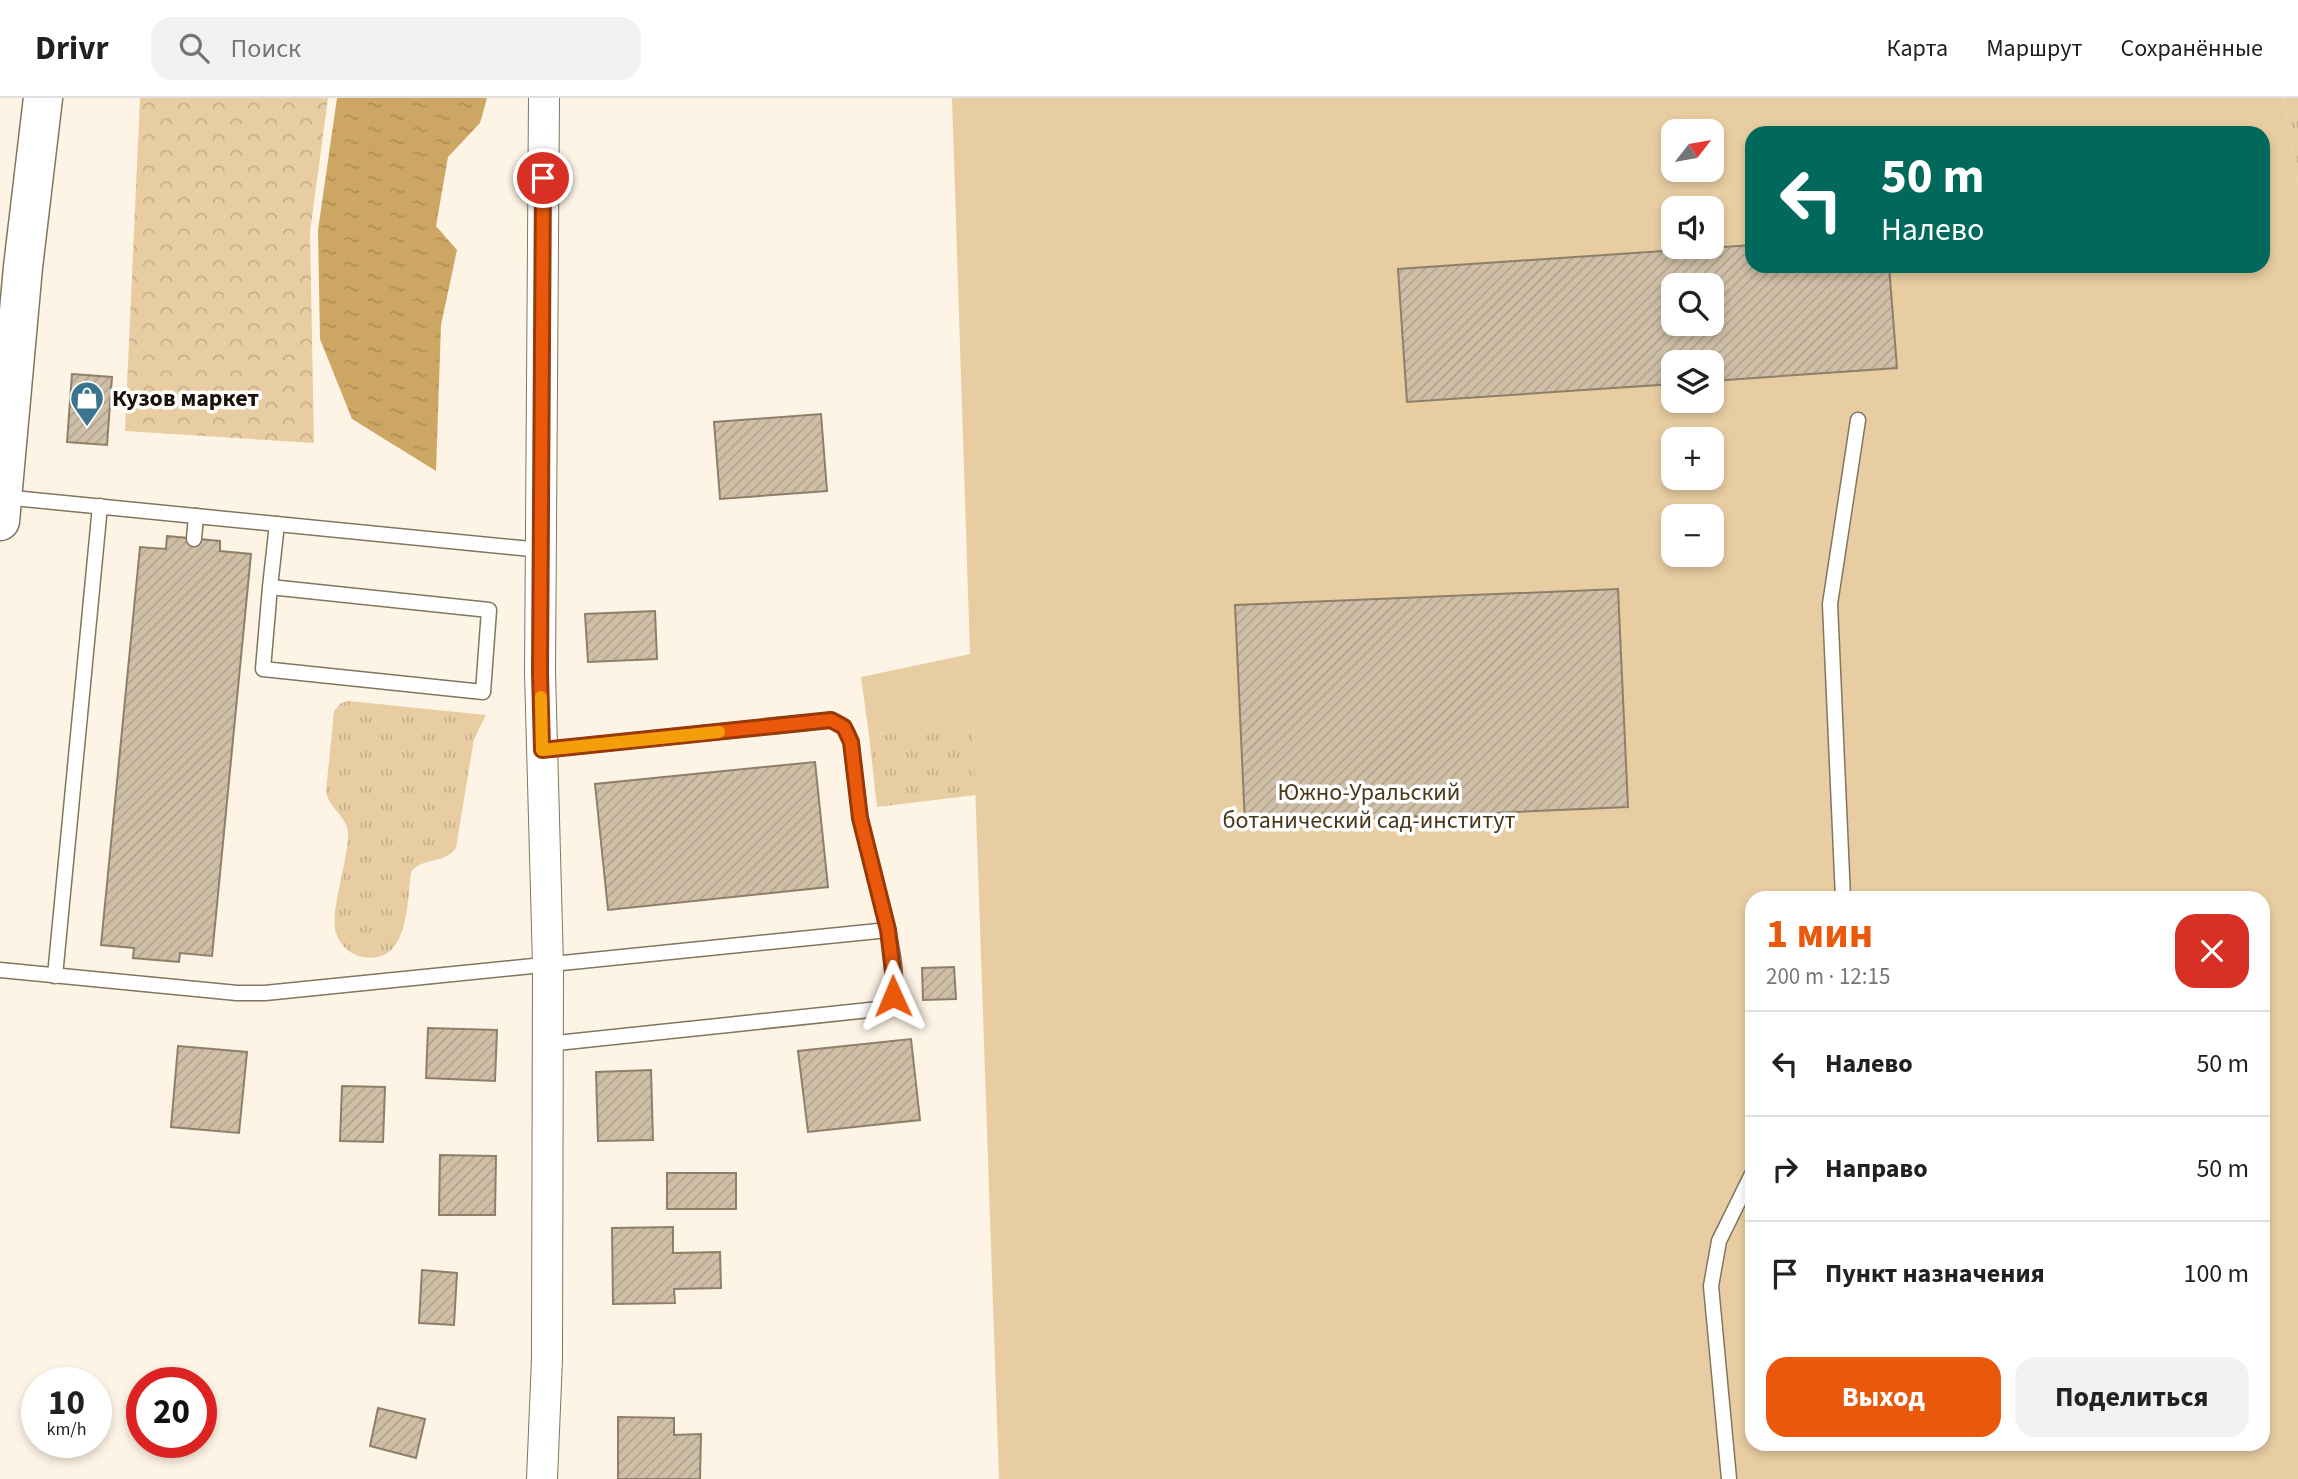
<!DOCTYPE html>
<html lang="ru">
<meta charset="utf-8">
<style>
:root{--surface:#fff;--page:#f2f2f2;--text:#202124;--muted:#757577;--line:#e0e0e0;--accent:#ea580c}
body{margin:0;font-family:"Source Sans 3",sans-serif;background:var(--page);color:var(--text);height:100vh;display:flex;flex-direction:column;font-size:26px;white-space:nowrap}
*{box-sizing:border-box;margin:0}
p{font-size:23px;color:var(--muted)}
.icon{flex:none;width:38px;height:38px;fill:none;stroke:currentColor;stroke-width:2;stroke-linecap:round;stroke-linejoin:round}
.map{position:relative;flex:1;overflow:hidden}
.panel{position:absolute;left:1745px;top:793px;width:525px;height:560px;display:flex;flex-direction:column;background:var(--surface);border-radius:21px;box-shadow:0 4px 10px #0003}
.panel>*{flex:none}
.hud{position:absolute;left:1745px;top:28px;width:525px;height:147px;border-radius:21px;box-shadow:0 4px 10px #0003;background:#00695c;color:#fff;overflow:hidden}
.needle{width:46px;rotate:59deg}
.controls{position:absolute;left:1661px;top:21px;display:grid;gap:14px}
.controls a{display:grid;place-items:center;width:63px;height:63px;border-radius:14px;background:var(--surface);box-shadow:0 4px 10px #0003;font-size:35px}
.speed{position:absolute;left:21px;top:1269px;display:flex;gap:14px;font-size:35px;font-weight:700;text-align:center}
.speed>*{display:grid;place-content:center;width:91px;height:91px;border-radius:50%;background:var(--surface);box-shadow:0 4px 10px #0003;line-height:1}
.speed small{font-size:18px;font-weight:400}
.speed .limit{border:10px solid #d22;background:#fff;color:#111}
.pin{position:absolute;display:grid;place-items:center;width:60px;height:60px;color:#fff;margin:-30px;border:4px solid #fff;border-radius:50%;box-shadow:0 2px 7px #0007}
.me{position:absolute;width:77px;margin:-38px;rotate:359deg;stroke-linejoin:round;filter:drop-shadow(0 0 5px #0008)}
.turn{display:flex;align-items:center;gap:24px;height:147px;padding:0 21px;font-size:32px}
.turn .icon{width:91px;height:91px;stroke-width:2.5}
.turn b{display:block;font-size:49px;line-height:60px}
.round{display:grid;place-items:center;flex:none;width:74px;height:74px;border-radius:21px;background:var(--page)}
.overview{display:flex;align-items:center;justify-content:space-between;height:119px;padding:0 21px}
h1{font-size:42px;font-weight:700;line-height:52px;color:var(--accent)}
.primary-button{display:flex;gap:14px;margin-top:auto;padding:14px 21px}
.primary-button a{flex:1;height:80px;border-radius:21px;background:var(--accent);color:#fff;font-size:28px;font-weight:700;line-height:80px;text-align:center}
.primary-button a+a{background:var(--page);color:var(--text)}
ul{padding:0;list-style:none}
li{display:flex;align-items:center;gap:21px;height:105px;padding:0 21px;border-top:2px solid var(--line)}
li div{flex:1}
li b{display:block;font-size:26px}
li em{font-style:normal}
header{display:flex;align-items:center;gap:42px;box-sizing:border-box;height:98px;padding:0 35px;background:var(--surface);border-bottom:2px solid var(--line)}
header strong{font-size:33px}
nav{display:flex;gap:38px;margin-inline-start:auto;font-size:24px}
.search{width:490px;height:63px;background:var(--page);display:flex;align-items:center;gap:18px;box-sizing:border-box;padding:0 24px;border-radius:21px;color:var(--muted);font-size:26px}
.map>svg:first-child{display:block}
</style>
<header>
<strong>Drivr</strong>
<div class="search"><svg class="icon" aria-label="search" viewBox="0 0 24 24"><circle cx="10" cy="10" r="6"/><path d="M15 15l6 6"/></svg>Поиск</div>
<nav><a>Карта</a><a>Маршрут</a><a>Сохранённые</a></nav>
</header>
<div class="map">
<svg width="2298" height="1381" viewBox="0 0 2298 1381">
<defs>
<pattern id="forest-crowns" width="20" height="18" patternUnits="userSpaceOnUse" patternTransform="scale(1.75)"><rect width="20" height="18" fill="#e8cda2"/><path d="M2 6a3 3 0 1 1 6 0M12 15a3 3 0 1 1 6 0" fill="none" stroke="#c6af8a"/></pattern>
<pattern id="park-tufts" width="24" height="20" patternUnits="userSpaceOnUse" patternTransform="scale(1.75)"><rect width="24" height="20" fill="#e8cda2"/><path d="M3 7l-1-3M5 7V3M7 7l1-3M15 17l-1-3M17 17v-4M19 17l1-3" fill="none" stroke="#c6af8a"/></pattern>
<pattern id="water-ripples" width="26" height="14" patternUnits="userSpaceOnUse" patternTransform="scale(1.75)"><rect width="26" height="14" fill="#cea663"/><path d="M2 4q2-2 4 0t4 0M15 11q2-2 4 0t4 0" fill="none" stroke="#b08e55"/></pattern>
<pattern id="building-hatch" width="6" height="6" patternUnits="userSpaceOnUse" patternTransform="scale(1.75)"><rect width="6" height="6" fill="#cfbfa7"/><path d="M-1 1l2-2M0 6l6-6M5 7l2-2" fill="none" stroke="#b1a38e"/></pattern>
</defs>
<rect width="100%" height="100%" fill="#fef4e5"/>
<!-- forest -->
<path fill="url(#forest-crowns)" d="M 140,0 L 328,0 L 310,134 L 314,345 L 125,333 Z"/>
<!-- park -->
<g fill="url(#park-tufts)">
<path d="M 2284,0 L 2298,0 L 2298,87 Z"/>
<path d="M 348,603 L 486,617 L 474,641 L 456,750 C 445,766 422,759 411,774 C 407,805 409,867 363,859 C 350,857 340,847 336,835 C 329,815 349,760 348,735 C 347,718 328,710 326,693 L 334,613 L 341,605 Z"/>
<path d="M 973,625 L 976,697 L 877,709 L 869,637 Z"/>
</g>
<!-- garden -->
<path fill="#e8cda2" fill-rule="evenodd" d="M 952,0 L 2284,0 L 2298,87 L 2298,1381 L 999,1381 L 973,626 L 869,637 L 861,579 L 970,556 ZM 1673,33 L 1712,33 L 1712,72 L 1673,72 ZM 1752,35 L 2263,35 L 2263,168 L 1752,168 ZM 1673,110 L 1712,110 L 1712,149 L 1673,149 ZM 1673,187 L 1712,187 L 1712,226 L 1673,226 ZM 1673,264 L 1712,264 L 1712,303 L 1673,303 ZM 1673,341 L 1712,341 L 1712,380 L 1673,380 ZM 1673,418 L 1712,418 L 1712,457 L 1673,457 ZM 1752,800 L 2263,800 L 2263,1346 L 1752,1346 Z"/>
<!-- water -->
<path fill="url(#water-ripples)" d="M 337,0 L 487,0 L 480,25 L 448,59 L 436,128 L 457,152 L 441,227 L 436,373 L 352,321 L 320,241 L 318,132 Z"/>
<!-- building -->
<g fill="url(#building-hatch)" stroke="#8e7f69" stroke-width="2" fill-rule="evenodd">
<path d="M 1752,147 L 1752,168 L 1889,168 L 1897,270 L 1712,283 L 1712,264 L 1673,264 L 1673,286 L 1407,304 L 1398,171 ZM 1673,187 L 1712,187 L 1712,226 L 1673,226 Z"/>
<path d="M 72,276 L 112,279 L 107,347 L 67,344 Z"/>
<path d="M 821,316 L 827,393 L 720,401 L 714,324 Z"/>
<path d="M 167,438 L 220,443 L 220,453 L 251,456 L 212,858 L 180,855 L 179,864 L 133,860 L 134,850 L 101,847 L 140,449 L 166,451 Z"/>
<path d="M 1618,491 L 1628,709 L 1245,726 L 1235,507 Z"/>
<path d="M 655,513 L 657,561 L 588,564 L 585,516 Z"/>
<path d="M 815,664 L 828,789 L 608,812 L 595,686 Z"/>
<path d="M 954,869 L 956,901 L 923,902 L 922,870 Z"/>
<path d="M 428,930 L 497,932 L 495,983 L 426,980 Z"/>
<path d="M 911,941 L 920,1022 L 808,1034 L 798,953 Z"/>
<path d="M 178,948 L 247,954 L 239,1035 L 171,1029 Z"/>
<path d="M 651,972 L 653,1042 L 598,1043 L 596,974 Z"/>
<path d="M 342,988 L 385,989 L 383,1044 L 340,1043 Z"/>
<path d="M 440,1057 L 496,1058 L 495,1117 L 439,1117 Z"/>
<rect x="667" y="1075" width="69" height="36"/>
<path d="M 673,1129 L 673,1155 L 720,1154 L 721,1190 L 674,1191 L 675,1205 L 613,1206 L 612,1130 Z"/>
<path d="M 422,1172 L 457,1175 L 454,1227 L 419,1225 Z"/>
<path d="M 378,1310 L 425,1321 L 416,1360 L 370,1348 Z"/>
<path d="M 618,1319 L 674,1320 L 674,1337 L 701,1336 L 700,1381 L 618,1381 Z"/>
</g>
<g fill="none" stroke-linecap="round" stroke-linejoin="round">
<!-- lane casing -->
<g stroke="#83755e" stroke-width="17">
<g id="lane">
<path d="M 3,399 L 541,452"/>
<path d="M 194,441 L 196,418"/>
<path d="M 270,489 L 263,571 L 483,594 L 489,512 L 270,489 L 277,426"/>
<path d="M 542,652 L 831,622 C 843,626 847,632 851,644 L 860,720 L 888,832"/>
<path d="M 1843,800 L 1830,506 L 1858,322"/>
<path d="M 0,872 L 237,895 L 265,895 L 888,832 C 892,856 905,897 879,911 L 547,946"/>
<path d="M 55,878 L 100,408"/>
<path d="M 1729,1381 L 1711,1188 L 1719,1143 L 1752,1076"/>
</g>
</g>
<!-- street casing -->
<g stroke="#83755e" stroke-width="32">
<path id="street" d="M 542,1381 L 547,1261 L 548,867 L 540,574 L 544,0"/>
</g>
<!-- secondary casing -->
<g stroke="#83755e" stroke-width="41">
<path id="secondary" d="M 0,423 L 23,169 L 43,0"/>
</g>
<!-- lane -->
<use href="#lane" stroke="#fff" stroke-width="14"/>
<!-- street -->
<use href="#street" stroke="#fff" stroke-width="30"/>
<!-- secondary -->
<use href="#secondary" stroke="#fff" stroke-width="38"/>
</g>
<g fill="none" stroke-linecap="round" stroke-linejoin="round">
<!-- route casing -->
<g stroke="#983908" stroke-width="18">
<path id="route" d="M 543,80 L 540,574 L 542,652 L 831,622 L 844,629 L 851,644 L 860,720 L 888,832 L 895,891 L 893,898"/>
</g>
<!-- route -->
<use href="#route" stroke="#ea580c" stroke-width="12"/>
<!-- slow -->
<path stroke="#f59e0b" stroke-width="12" d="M 541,599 L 542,652 L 719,634"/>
</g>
<!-- icons -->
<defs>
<g id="shop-pin" transform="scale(1.75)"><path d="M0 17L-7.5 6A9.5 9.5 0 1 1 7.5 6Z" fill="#3b748e" stroke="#fff"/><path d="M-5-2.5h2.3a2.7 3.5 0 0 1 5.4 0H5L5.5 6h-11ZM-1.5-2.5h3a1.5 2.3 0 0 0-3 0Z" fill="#fff"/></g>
</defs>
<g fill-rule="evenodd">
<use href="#shop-pin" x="87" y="300"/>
</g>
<g text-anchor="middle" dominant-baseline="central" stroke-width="7" stroke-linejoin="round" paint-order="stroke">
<!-- poi labels -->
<g font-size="24" font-weight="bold" fill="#181209" stroke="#fff" text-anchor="start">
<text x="112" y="300">Кузов маркет</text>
</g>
<!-- park labels -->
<g font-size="24" fill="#49371a" stroke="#fff">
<text x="1369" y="694">Южно-Уральский<tspan x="1369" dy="28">ботанический сад-институт</tspan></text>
</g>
</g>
</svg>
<div class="controls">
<a><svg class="needle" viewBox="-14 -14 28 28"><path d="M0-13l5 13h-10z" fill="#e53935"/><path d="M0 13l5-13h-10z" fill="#757577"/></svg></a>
<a><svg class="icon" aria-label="sound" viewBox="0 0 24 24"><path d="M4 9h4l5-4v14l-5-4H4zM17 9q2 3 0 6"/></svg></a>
<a><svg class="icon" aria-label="search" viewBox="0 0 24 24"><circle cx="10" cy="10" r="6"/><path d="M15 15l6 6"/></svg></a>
<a><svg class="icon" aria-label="layers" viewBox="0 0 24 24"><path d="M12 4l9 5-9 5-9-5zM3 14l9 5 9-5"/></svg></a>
<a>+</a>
<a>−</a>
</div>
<div class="speed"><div>10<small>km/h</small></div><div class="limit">20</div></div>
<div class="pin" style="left:543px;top:80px;background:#d93025"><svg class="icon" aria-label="arrive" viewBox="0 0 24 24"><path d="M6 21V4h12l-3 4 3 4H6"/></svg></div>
<svg class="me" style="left:893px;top:898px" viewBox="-20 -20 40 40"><path d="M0-17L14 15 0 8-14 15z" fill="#ea580c" stroke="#fff" stroke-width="4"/></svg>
<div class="hud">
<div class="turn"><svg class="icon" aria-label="left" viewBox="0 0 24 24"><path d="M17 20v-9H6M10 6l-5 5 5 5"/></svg><div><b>50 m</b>Налево</div></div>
</div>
<section class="panel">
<div class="overview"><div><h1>1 мин</h1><p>200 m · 12:15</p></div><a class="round" style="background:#d93025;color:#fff"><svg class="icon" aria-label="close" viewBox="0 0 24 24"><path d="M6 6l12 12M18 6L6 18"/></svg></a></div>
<ul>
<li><svg class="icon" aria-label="left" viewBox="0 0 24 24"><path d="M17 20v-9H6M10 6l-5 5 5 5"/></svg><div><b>Налево</b></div><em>50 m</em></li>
<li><svg class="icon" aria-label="right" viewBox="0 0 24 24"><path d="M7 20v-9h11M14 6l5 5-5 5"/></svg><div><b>Направо</b></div><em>50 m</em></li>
<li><svg class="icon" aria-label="arrive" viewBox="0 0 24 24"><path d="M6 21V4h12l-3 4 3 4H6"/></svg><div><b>Пункт назначения</b></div><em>100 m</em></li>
</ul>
<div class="primary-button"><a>Выход</a><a>Поделиться</a></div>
</section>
</div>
